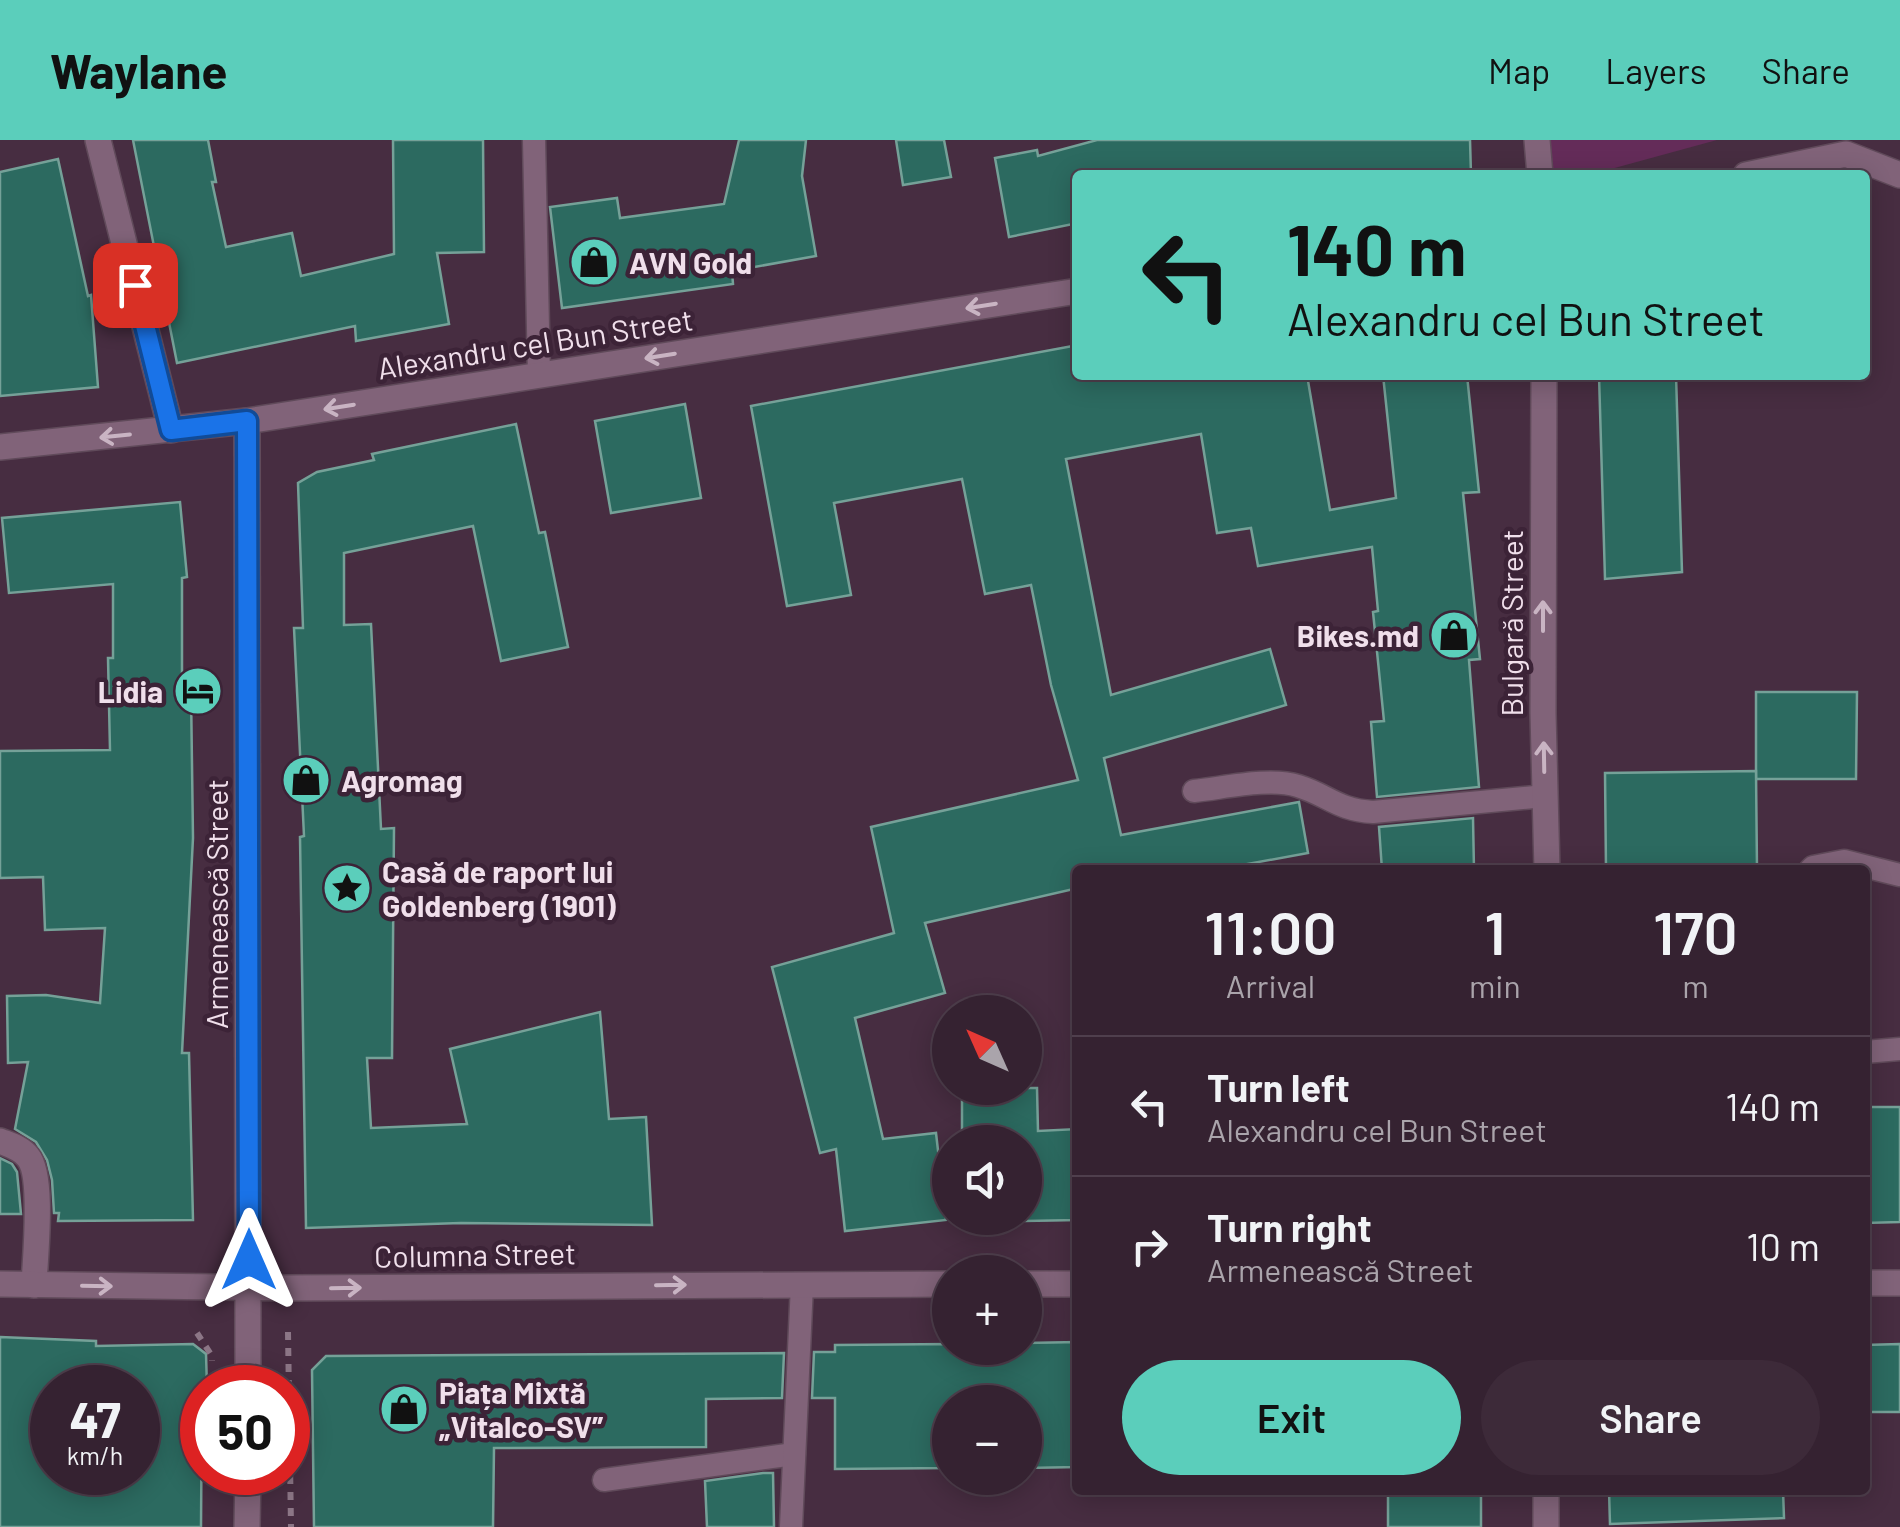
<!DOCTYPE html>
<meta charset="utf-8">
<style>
:root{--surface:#352231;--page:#3d2a39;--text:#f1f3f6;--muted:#aaa4ab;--line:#4f3f4d;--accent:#5bcebb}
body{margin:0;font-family:Barlow,sans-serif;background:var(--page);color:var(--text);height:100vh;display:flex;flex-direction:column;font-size:38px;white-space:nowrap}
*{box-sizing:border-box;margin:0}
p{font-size:32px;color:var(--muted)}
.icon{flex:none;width:55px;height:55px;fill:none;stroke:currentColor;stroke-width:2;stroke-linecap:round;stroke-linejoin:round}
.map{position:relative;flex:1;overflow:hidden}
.panel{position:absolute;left:1072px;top:725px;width:798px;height:630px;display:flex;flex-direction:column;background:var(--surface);border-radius:10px;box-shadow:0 5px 25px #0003,0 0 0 2px var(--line)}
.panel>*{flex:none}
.top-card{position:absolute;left:1072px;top:30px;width:798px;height:210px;border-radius:10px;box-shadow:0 5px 25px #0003,0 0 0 2px var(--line);background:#5bcebb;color:#111;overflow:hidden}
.needle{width:65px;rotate:315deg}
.controls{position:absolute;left:932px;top:855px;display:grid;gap:20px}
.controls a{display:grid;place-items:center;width:110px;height:110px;border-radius:50%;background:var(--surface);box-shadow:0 5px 25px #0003,0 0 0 2px var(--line);font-size:50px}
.speed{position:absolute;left:30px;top:1225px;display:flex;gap:20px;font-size:50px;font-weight:700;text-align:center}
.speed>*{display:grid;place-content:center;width:130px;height:130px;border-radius:50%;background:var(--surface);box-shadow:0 5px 25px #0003,0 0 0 2px var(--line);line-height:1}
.speed small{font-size:25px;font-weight:400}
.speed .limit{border:15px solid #d22;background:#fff;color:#111}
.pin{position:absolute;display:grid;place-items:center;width:85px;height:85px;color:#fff;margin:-42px;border-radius:20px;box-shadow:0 5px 15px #0006}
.me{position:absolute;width:110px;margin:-55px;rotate:0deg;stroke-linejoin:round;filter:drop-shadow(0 0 8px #0008)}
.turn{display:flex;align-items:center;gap:35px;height:210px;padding:0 50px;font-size:45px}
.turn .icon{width:130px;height:130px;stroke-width:2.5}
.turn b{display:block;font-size:70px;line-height:85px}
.eta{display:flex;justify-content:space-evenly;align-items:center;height:170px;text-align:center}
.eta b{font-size:60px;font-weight:600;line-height:70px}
.action{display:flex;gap:20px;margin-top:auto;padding:20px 50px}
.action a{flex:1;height:115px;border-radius:60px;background:var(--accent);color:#111;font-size:40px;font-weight:600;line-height:115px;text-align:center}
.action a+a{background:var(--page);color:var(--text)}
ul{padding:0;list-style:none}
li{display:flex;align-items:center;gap:30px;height:140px;padding:0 50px;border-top:2px solid var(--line)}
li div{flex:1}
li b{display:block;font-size:38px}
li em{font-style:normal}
header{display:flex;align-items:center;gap:60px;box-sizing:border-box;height:140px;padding:0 50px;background:var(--accent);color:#111}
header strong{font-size:48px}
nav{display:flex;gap:55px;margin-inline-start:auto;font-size:35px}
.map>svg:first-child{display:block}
</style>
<header>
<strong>Waylane</strong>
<nav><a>Map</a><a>Layers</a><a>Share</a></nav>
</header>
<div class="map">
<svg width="1900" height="1387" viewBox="0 0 1900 1387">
<rect width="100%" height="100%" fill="#472d41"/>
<!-- green -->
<path fill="#642c59" d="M 1546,0 L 1717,0 L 1589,35 L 1550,35 Z"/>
<!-- building -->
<g fill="#2c6a60" stroke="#75a198" stroke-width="2.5" fill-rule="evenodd">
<path d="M 133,0 L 208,0 L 216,42 L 212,42 L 226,107 L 292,93 L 301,136 L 394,114 L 393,0 L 483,0 L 484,112 L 437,113 L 449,184 L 356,201 L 355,186 L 177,223 Z"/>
<path d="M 739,0 L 806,0 L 802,36 L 816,116 L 732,131 L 733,144 L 562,168 L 550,67 L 617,58 L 620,78 L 724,64 Z"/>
<path d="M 896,0 L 944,0 L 951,37 L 903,45 Z"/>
<path d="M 1097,0 L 1470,0 L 1471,35 L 1078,35 L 1078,83 L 1009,97 L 995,18 L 1037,10 L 1038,16 Z"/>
<path d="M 58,19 L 88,156 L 91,155 L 98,247 L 0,256 L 0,32 Z"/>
<path d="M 1078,205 L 1078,235 L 1307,235 L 1330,370 L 1396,358 L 1383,235 L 1467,235 L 1479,352 L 1463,353 L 1480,519 L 1469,520 L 1479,647 L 1377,657 L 1371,582 L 1384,581 L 1373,472 L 1378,471 L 1372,407 L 1258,426 L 1251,388 L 1217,393 L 1201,294 L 1066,319 L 1111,555 L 1270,509 L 1286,565 L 1104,618 L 1121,695 L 1299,662 L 1308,713 L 1215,730 L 1078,730 L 1078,748 L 925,783 L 945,853 L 855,878 L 883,999 L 936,993 L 946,1080 L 845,1091 L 836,1009 L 820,1013 L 772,827 L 894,793 L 871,687 L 1078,640 L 1051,545 L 1031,445 L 985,454 L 962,339 L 834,363 L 851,455 L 787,466 L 751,266 Z"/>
<path d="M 1599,235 L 1676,235 L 1682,432 L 1605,439 Z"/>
<path d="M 685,264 L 701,358 L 611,373 L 595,281 Z"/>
<path d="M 516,284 L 539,393 L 545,392 L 568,507 L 501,521 L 473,386 L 344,413 L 344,485 L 371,484 L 381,689 L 394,688 L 392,918 L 367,918 L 371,988 L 467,984 L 450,909 L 600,872 L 609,979 L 646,977 L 652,1085 L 461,1083 L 306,1088 L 300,697 L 304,696 L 294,488 L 303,488 L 298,343 L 317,332 L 374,320 L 372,314 Z"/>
<path d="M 180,362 L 187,437 L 182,438 L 182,551 L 191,551 L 193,698 L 182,913 L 189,913 L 193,1080 L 58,1081 L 59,1073 L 54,1073 L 52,1040 L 47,1020 L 36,1002 L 15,989 L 28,922 L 8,923 L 7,856 L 46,855 L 100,863 L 105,788 L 45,790 L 43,737 L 0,738 L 0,611 L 110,610 L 108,518 L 113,518 L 113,444 L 9,453 L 2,378 Z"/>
<path d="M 1756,552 L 1857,552 L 1856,639 L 1756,639 Z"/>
<path d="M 1756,631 L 1757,730 L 1606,730 L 1605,633 Z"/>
<path d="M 1473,678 L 1474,730 L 1382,730 L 1379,687 Z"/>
<path d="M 962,948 L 1037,948 L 1038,991 L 1078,989 L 1078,1080 L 1025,1081 L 1025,1002 L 962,1002 Z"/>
<path d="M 1865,967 L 1900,967 L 1900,1082 L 1865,1083 Z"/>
<path d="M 0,1018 L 12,1024 L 17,1032 L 21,1074 L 0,1074 Z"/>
<path d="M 0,1197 L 96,1201 L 96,1206 L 193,1204 L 206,1214 L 207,1248 L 202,1248 L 201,1387 L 0,1387 ZM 52,1248 L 138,1248 L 138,1332 L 52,1332 Z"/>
<path d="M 1078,1202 L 1078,1327 L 1025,1328 L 1025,1262 L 950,1262 L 950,1328 L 835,1329 L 835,1258 L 812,1258 L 814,1212 L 835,1212 L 835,1205 L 950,1204 L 950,1208 L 1025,1208 L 1025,1203 Z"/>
<path d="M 1900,1204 L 1900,1272 L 1865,1272 L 1865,1205 Z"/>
<path d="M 784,1213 L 782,1258 L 706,1259 L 706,1307 L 494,1308 L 493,1387 L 314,1387 L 312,1230 L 326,1216 Z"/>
<path d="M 763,1333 L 773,1333 L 774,1387 L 707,1387 L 705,1341 Z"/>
<rect x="1388" y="1350" width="93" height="37"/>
<path d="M 1609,1350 L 1783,1350 L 1784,1378 L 1610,1384 Z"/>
</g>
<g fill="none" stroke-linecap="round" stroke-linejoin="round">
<!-- lane casing -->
<g stroke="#604a5a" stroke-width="25">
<g id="lane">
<path d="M 534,0 L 539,235"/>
<path d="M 1194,651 C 1224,648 1270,637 1298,646 C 1328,655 1337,670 1373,672 L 1545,656"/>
<path d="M 1810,730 L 1813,727 L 1844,721 L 1900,735"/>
<path d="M 1865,912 L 1900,909"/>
<path d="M 604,1340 L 794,1314"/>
<path d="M 791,1387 L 802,1144"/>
</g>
</g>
<!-- street casing -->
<g stroke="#604a5a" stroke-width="28">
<g id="street">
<path d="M 98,0 L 171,290"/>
<path d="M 1537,0 L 1540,35"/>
<path d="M 1544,235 L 1543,573 L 1547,730"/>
<path d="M 0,1001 C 10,1005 21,1008 28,1017 C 44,1036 35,1118 34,1145"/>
<path d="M 1546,1350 L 1546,1387"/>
</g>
</g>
<!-- secondary casing -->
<g stroke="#604a5a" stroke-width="28">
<g id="secondary">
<path d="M 1746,35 L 1846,14 L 1900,35"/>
<path d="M 247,281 L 248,1248"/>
<path d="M 0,307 L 247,281 L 1078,151"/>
<path d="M 1865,1143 L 1900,1143"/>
<path d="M 0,1144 L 287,1148 L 950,1144"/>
<path d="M 1025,1144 L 1078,1144"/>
<path d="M 247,1387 L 248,1332"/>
</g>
</g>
<!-- path -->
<g stroke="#8c7686" stroke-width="6" stroke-dasharray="8 8" stroke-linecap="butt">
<path d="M 288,1192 L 291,1387"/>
<path d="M 197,1193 L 212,1216 L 212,1221"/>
</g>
<!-- lane -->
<use href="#lane" stroke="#816379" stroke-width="22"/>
<!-- street -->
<use href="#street" stroke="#816379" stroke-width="25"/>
<!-- secondary -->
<use href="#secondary" stroke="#816379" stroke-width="25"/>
</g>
<!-- one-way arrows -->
<defs><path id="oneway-shaft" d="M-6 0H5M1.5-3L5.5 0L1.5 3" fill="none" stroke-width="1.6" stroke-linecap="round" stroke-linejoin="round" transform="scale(2.5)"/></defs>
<g stroke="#c9b4c3">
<use href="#oneway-shaft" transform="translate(981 166) rotate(171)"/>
<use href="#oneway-shaft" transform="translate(660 216) rotate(171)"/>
<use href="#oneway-shaft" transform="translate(339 267) rotate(171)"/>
<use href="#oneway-shaft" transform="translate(115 296) rotate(174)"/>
<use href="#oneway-shaft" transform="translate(1543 476) rotate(-90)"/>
<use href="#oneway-shaft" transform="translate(1544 617) rotate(-91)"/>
<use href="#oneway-shaft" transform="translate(671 1145) rotate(-1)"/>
<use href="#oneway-shaft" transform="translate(97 1146) rotate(1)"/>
<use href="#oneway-shaft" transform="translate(346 1148) rotate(-1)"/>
</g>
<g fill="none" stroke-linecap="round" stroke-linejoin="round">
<!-- route casing -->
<g stroke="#114b97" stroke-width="25">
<path id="route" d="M 135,145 L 171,290 L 247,281 L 249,1120"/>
</g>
<!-- route -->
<use href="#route" stroke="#1a73e8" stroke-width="18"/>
</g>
<!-- icons -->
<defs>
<g id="shop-disc" transform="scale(2.5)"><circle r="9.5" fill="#5bcebb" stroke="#3c2337"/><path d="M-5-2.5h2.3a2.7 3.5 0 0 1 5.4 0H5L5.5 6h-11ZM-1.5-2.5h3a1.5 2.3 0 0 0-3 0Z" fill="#111"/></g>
<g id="hotel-disc" transform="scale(2.5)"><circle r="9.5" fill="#5bcebb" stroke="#3c2337"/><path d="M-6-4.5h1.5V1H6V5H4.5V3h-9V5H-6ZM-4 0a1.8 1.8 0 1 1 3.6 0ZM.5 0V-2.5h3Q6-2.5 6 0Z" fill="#111"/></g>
<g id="sight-disc" transform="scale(2.5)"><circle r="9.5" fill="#5bcebb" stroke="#3c2337"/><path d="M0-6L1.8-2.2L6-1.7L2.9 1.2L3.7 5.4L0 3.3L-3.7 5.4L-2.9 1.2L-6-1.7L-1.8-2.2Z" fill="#111"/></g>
</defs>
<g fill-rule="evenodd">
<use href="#shop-disc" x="594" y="122"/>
<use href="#shop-disc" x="1454" y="495"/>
<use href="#hotel-disc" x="198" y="551"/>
<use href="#shop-disc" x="306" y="640"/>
<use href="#sight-disc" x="347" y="748"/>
<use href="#shop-disc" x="404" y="1269"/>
</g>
<g text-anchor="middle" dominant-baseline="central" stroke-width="9" stroke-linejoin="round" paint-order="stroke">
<!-- poi labels -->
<g font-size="30" font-weight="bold" fill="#f0dfeb" stroke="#3c2337" text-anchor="start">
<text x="629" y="122">AVN Gold</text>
<text x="1419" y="495" text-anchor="end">Bikes.md</text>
<text x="163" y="551" text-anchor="end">Lidia</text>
<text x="341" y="640">Agromag</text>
<text x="382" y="731">Casă de raport lui<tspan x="382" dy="34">Goldenberg (1901)</tspan></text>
<text x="439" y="1252">Piața Mixtă<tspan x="439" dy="34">„Vitalco-SV”</tspan></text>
</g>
<!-- street labels -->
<g font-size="30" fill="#f0dfeb" stroke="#3c2337">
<text transform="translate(535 203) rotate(-9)">Alexandru cel Bun Street</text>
<text transform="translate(1511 483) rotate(-90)">Bulgară Street</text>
<text transform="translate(216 764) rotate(-90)">Armenească Street</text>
<text transform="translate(475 1114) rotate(-1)">Columna Street</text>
</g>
</g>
</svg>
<div class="controls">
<a><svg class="needle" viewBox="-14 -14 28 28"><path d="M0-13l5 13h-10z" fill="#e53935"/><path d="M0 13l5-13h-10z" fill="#aaa4ab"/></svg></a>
<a><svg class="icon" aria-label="sound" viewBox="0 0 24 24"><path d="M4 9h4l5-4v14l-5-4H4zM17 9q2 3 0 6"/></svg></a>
<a>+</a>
<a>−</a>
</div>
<div class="speed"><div>47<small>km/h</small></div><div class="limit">50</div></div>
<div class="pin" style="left:135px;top:145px;background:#d93025"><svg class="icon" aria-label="arrive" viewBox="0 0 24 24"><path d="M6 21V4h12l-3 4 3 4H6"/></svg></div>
<svg class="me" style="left:249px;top:1120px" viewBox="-20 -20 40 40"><path d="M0-17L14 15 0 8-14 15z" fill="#1a73e8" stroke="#fff" stroke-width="4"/></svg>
<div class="top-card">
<div class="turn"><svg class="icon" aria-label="left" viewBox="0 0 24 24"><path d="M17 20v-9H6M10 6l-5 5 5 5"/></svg><div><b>140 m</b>Alexandru cel Bun Street</div></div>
</div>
<section class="panel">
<div class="eta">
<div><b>11:00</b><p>Arrival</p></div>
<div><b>1</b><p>min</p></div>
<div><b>170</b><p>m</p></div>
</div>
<ul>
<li><svg class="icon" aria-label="left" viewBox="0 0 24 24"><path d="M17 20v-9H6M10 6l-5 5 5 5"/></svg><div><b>Turn left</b><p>Alexandru cel Bun Street</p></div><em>140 m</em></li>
<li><svg class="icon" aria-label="right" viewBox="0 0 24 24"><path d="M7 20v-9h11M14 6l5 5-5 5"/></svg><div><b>Turn right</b><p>Armenească Street</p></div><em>10 m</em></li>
</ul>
<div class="action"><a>Exit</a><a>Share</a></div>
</section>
</div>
